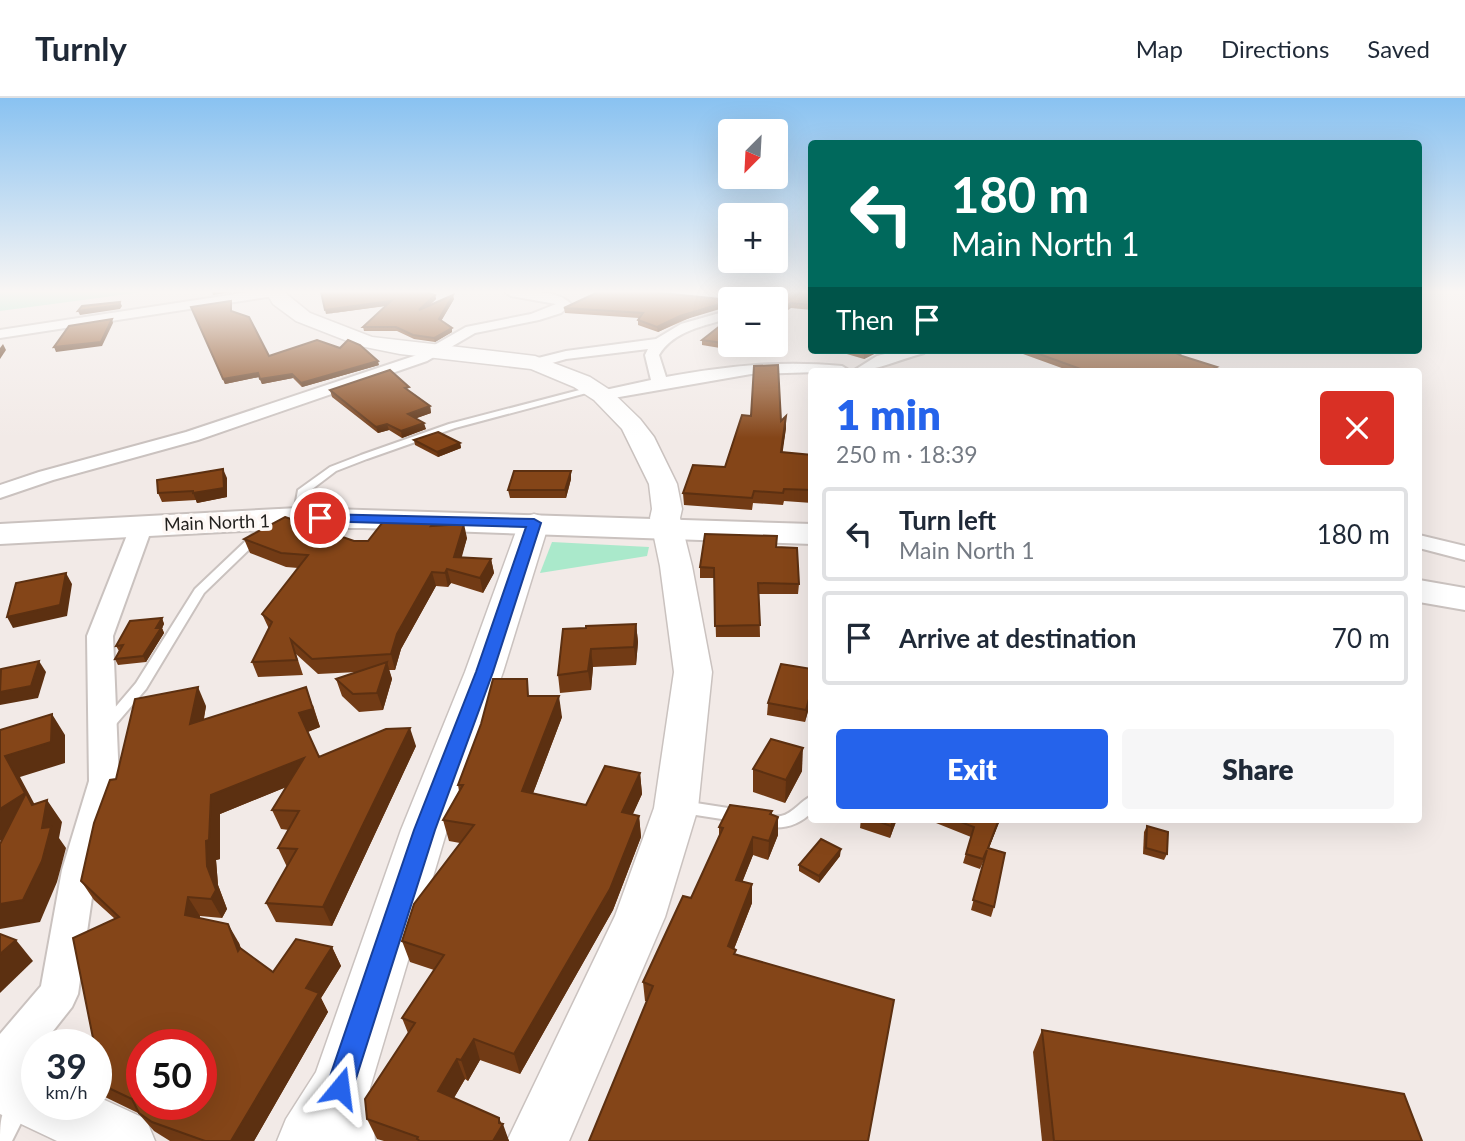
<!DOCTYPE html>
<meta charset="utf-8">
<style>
:root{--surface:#fff;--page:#f6f6f7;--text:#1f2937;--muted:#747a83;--line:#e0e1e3;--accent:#2563eb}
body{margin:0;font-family:Lato,sans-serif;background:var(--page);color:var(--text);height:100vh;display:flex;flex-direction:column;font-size:26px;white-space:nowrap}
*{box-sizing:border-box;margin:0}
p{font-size:23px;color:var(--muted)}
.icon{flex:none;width:38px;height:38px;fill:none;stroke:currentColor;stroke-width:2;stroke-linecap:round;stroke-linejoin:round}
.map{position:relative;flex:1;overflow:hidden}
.sheet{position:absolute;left:808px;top:270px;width:614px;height:455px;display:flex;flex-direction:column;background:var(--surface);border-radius:7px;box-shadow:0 7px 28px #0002}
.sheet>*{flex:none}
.banner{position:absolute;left:808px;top:42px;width:614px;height:214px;border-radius:7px;box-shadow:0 7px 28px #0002;background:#00695c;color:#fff;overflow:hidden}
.needle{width:46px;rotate:204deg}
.fabs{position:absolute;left:718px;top:21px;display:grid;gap:14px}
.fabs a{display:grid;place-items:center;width:70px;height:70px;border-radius:7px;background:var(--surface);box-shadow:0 7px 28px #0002;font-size:35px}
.speed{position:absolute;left:21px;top:931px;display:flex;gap:14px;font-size:35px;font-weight:700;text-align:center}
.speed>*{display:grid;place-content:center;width:91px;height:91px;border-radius:50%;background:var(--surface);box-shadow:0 7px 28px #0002;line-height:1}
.speed small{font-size:18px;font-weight:400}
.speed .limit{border:10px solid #d22;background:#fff;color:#111}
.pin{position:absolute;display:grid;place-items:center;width:60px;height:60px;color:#fff;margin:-30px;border:4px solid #fff;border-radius:50%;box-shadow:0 2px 7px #0007}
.me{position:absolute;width:77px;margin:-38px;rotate:16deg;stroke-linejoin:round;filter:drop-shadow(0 0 5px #0008)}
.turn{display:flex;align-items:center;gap:24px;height:147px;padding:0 28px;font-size:32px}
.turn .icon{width:91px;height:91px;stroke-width:2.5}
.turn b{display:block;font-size:49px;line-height:60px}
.then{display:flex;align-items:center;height:66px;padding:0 28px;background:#0003;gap:14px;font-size:26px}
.round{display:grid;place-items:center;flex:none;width:74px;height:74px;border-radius:7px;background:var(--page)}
.head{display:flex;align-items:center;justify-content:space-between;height:119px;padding:0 28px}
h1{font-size:42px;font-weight:800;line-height:52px;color:var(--accent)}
.button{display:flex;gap:14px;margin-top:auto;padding:14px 28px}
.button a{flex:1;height:80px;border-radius:7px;background:var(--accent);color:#fff;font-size:28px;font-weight:800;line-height:80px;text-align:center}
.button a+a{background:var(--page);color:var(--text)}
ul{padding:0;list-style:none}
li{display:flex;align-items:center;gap:21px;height:94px;margin:0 14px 10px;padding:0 14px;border:4px solid var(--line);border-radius:7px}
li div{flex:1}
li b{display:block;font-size:26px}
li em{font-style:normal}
header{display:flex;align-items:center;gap:42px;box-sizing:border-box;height:98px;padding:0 35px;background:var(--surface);border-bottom:2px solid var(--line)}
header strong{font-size:33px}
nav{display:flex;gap:38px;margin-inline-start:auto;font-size:24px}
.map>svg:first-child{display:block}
</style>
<header>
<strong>Turnly</strong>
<nav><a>Map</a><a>Directions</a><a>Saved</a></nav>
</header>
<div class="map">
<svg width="1465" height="1043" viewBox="0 0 1465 1043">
<rect width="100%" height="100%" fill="#f2eae7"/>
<!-- green -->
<g fill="#aae9cb">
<path d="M 0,194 L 143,194 L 0,213 Z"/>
<path d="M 552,444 L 649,449 L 647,458 L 540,475 Z"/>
</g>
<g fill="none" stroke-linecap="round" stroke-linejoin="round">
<!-- lane casing -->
<g stroke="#cac2bf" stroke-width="4">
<g id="lane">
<path d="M 591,289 L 595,291 L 594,293 L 455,330 L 367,361 L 336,373 L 307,395 L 302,422 L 298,423 L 293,420 L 298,392 L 330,369 L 361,357 L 449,326 Z"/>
<path d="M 257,435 L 261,436 L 262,438 L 261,440 L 204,495 L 146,591 L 111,632 L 101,632 L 99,629 L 101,626 L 136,585 L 195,491 L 253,436 Z"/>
<path d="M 812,698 L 812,714 C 796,730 778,733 756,726 L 754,722 L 756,718 C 765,715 773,720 781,718 C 793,716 801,702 812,698 Z"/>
<path d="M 683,703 L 741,712 L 747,714 L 749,718 L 747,722 L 741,724 L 683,715 L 677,713 L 675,709 L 677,705 Z"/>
<path d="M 18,998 L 25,1002 L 29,1009 L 12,1043 L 0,1043 C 0,1026 0,1006 18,998 Z"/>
</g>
</g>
<!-- street casing -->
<g stroke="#cac2bf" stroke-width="4">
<g id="street">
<path d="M 249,194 L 280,194 L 274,198 L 0,240 L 0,232 Z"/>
<path d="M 505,194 C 523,194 558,191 571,206 L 561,215 L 539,222 L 475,235 L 427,263 L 198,342 L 53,382 L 0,400 L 0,387 L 39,374 L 186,334 L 417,257 L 466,229 L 531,216 L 556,206 L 511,198 Z"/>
<path d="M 774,194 L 791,194 L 775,203 L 763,201 Z"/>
<path d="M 730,212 L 730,220 C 705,228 674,232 659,257 L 666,279 C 725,268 782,262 842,268 L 850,273 L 751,276 L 602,302 L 594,297 L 596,294 L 651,282 L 645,257 L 648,251 L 566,261 L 535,270 L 527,265 L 530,262 L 566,253 L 656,241 L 681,226 Z"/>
<path d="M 901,252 L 926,252 L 924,255 C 901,261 876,273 853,273 L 877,258 Z"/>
<path d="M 142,421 L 149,423 L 153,427 L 113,538 L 119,683 L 96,772 L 78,896 L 72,909 L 42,947 L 37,947 C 37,964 14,981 0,987 L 0,936 L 41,888 L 62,772 L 89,683 L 87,538 L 131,427 L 135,423 Z"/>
<path d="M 1419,437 L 1465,448 L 1465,462 L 1419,450 Z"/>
</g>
</g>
<!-- secondary casing -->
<g stroke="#cac2bf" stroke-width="3">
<g id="secondary">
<path d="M 266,194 L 284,194 L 310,215 L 372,239 L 535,258 L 590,279 L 610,292 L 640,321 L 654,339 L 677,386 L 682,411 L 680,420 L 692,468 L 712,574 L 698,710 L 665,819 L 569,1043 L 507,1043 L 615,818 L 654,710 L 674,574 L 660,468 L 650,420 L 652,411 L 649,386 L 622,331 L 594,302 L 574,289 L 531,271 L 400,256 L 360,248 L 296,223 L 273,206 Z"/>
<path d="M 534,416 L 545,419 L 549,425 L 503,574 L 447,732 L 370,990 L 375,1043 L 277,1043 L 286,1021 L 316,974 L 401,732 L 465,574 L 519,425 L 523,419 Z"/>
<path d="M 0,956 L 37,971 L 37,1006 L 96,1006 L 96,998 L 146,1021 L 155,1043 L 57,1043 L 0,1016 Z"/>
</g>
</g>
<!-- primary casing -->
<g stroke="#cac2bf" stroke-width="4">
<g id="primary">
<path d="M 298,410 L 812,426 L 812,446 L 364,430 L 298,430 L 0,446 L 0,426 Z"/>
<path d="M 1419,482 L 1465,490 L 1465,512 L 1419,504 Z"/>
</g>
</g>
<!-- lane -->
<use href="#lane" fill="#fff" fill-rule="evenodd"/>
<!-- street -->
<use href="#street" fill="#fff" fill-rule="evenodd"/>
<!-- secondary -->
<use href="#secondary" fill="#fff" fill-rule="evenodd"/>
<!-- primary -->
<use href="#primary" fill="#fff" fill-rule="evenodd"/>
</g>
<!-- wall -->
<g fill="#723b15">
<path d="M 812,194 L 812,212 L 791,210 L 775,201 L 769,201 L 769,200 L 776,200 Z"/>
<path d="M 435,197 L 436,201 L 429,208 L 454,201 L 441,223 L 452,234 L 435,244 L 414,241 L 397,233 L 364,233 L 363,229 L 386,208 L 326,216 Z"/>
<path d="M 730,202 L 658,234 L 638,227 L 638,222 L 639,220 L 565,215 L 564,210 Z"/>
<path d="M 232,207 L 232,213 L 269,258 L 379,267 L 302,289 L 293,280 L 262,286 L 259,279 L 225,286 L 191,209 Z"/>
<path d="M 702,242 L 730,247 L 739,247 L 732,252 L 702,247 Z"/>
<path d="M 833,252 L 882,252 L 864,261 Z"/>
<path d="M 1021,252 L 1170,252 L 1178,254 L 1178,256 L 1182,258 L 1217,269 L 1216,273 L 1070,273 L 1023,256 L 1024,253 Z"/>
<path d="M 330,292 L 410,293 L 430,308 L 431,315 L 416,320 L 426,331 L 402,340 L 389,332 L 378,335 L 332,299 Z"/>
<path d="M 781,323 L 786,330 L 782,354 L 812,357 L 812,405 L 784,403 L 783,407 L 753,405 L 752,412 L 684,407 L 683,395 L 725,369 Z"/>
<path d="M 414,342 L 460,345 L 461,350 L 438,359 L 415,347 Z"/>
<path d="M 227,380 L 227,399 L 197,405 L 196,402 L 162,404 L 158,395 Z"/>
<path d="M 571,381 L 566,400 L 510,400 L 508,392 Z"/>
<path d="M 435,423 L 436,428 L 467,440 L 461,459 L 491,461 L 494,475 L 483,495 L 451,485 L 448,489 L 436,488 L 401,551 L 395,572 L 389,572 L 392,581 L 383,612 L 359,614 L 342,598 L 336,581 L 357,574 L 318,576 L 296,556 L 303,577 L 258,579 L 252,564 L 269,531 L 262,516 L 298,470 L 286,469 L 250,455 L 244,441 L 368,443 Z"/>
<path d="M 776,449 L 799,486 L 798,496 L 759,496 L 760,539 L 716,539 L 714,480 L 700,480 L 700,469 Z"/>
<path d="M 162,520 L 164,526 L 162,530 L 164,535 L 146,564 L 118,567 L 115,561 L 119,553 L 116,548 Z"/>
<path d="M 636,526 L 638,544 L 636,567 L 593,569 L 591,592 L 560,595 L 558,577 L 586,530 Z"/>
<path d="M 812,571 L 812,599 L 805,624 L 767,617 L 768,605 Z"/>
<path d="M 530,598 L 562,619 L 533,695 L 586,707 L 640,675 L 642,696 L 632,717 L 639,718 L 641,739 L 613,812 L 520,976 L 480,962 L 468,983 L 465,981 L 454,1000 L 499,1020 L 509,1043 L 384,1043 L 377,1041 L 367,1021 L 408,935 L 402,920 L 434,872 L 410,864 L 402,843 L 460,745 L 449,743 L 443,722 L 459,693 L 458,687 Z"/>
<path d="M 313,607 L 320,629 L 308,634 L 319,659 L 416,648 L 332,828 L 276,824 L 266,805 L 287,769 L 278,750 L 289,732 L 281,731 L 272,712 L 286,689 L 220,716 L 220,761 L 216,762 L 218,787 L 227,811 L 222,820 L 200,818 L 199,820 L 239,845 L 241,852 L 273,874 L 332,849 L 341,868 L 321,900 L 328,914 L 254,1043 L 170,1043 L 154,1033 L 138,1015 L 105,999 L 96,993 L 96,947 L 94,945 L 115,821 L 94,802 L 81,783 L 116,681 L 206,608 L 204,621 Z"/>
<path d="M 753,671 L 802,673 L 785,705 L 753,694 Z"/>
<path d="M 772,713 L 772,717 L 778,737 L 768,762 L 753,757 L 742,784 L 752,786 L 752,805 L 734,851 L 646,903 L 645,903 L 643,884 L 691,800 L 719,738 L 719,729 Z"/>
<path d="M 861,721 L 897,721 L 890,740 L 860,730 Z"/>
<path d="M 926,721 L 1000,721 L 989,750 L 994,809 L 991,819 L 971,812 L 984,762 L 980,771 L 963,765 L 971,739 Z"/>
<path d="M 1147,728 L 1167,756 L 1164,762 L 1143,756 L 1144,734 Z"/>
<path d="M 840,758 L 819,785 L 799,773 L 799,767 Z"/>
<path d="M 1042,932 L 1422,1043 L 1042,1043 L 1033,954 Z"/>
</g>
<!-- shaded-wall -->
<g fill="#5c3011">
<path d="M 212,194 L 232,194 L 213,197 Z"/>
<path d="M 435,197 L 436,201 L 420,216 L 419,212 Z"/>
<path d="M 453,197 L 454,201 L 440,225 L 439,221 Z"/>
<path d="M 391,203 L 391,207 L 326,216 L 325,212 Z"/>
<path d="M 730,203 L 730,208 L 680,223 L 658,234 L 657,229 L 680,218 Z"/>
<path d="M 120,204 L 122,208 L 120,211 L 80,217 L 78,213 Z"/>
<path d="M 791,205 L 791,210 L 775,221 L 775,216 Z"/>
<path d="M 112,221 L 113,225 L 102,248 L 56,254 L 54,249 Z"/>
<path d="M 452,230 L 452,234 L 435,244 L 434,240 Z"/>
<path d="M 3,246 L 6,252 L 0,261 L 0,250 Z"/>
<path d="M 732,247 L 739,247 L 732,252 Z"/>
<path d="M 871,252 L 882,252 L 864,261 L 864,256 Z"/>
<path d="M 378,263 L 379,267 L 302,289 L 301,285 Z"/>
<path d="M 258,275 L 259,279 L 225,286 L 223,281 Z"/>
<path d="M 292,276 L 293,280 L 262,286 L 260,281 Z"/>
<path d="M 430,308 L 431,315 L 409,323 L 408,316 Z"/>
<path d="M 786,318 L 786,330 L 781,366 L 781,354 Z"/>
<path d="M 424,325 L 426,331 L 402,340 L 401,333 Z"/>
<path d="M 387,326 L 389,332 L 378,335 L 376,329 Z"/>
<path d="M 460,345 L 461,350 L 438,359 L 437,354 Z"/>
<path d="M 223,371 L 227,380 L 227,399 L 197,405 L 193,395 Z"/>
<path d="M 571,373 L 571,381 L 566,400 L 565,392 Z"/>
<path d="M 464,426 L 467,440 L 458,473 L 454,459 Z"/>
<path d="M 491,461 L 494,475 L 483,495 L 480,480 Z"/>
<path d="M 447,471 L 451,485 L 448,489 L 445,475 Z"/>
<path d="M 432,474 L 436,488 L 401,551 L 395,572 L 391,556 L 397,536 Z"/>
<path d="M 66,475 L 72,486 L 67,518 L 13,530 L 7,519 Z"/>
<path d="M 162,520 L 164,526 L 162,530 L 164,535 L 146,564 L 143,558 Z"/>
<path d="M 636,526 L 638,544 L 636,567 L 634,549 Z"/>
<path d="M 591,551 L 593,569 L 591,592 L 588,573 Z"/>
<path d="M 39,563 L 46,574 L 38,600 L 0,607 L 0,594 Z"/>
<path d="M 387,564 L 392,581 L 383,612 L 377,595 Z"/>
<path d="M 198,589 L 206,608 L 199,644 L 190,626 Z"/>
<path d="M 306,589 L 320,629 L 307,634 L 299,615 Z"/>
<path d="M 812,590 L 812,599 L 805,624 L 806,612 Z"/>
<path d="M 559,598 L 562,619 L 526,714 L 522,693 Z"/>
<path d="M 52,616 L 65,637 L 65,665 L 20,679 L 43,722 L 47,702 L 62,724 L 59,740 L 66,750 L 57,784 L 40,824 L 0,831 L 0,806 L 42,730 L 39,717 L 0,743 L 0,711 L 5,658 Z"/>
<path d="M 410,630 L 416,648 L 332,828 L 323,809 Z"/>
<path d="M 803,650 L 802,673 L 785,705 L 786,682 Z"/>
<path d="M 304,660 L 311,679 L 220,716 L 220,761 L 216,762 L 218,787 L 227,811 L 222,820 L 211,801 L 207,768 L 206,743 L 211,697 Z"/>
<path d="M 640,675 L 642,696 L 624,736 L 622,714 Z"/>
<path d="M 639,718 L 641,739 L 613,812 L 520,976 L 514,956 Z"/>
<path d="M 778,719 L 778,737 L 768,762 L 769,743 Z"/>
<path d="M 894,721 L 897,721 L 890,740 L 891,728 Z"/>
<path d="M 999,721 L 999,725 L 985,759 L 988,750 Z"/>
<path d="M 753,739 L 753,757 L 736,800 L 736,782 Z"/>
<path d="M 841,751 L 840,758 L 819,785 L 819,778 Z"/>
<path d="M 752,786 L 752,805 L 728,866 L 728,848 Z"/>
<path d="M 188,799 L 200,818 L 197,836 L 185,817 Z"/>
<path d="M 228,826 L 239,845 L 249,872 L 238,853 Z"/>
<path d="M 16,842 L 33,863 L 0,895 L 0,856 Z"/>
<path d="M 332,849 L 341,868 L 321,900 L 328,914 L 254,1043 L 231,1043 L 306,890 Z"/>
<path d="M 474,941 L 480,962 L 468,983 L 461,962 Z"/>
<path d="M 457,961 L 465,981 L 446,1013 L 438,993 Z"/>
<path d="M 499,1020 L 502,1028 L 503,1026 L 509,1043 L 493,1043 L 499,1025 Z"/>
</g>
<!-- building -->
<g fill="#844518" stroke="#5c3011" stroke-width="2" fill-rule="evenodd">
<path d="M 321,194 L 427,194 L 435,197 L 419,212 L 453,197 L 439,221 L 452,230 L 434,240 L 413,237 L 396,229 L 363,229 L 391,203 L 325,212 Z"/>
<path d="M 598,194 L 652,194 L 730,202 L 730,203 L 680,218 L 657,229 L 638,222 L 643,215 L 564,210 Z"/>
<path d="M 788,194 L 812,194 L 812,207 L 791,205 L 775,216 L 775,201 L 769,201 L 769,200 L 776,200 Z"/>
<path d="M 231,203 L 231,213 L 249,219 L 269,258 L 317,242 L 340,250 L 348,242 L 360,247 L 378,263 L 301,285 L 292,276 L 260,281 L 258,275 L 223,281 L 191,209 Z"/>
<path d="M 120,204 L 119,207 L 78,213 L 82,208 Z"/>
<path d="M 730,220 L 730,246 L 702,242 Z"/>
<path d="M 112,221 L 101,244 L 54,249 L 69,228 Z"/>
<path d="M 852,252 L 871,252 L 864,256 Z"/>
<path d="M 1028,252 L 1170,252 L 1178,254 L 1176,255 L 1182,258 L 1217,269 L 1209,273 L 1086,273 Z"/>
<path d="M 778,267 L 781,323 L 786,318 L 781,354 L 812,357 L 812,392 L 784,391 L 783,395 L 754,393 L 752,400 L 683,395 L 693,367 L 725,369 L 742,317 L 751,318 L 754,268 Z"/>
<path d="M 390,272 L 409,289 L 405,290 L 430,308 L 408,316 L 424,325 L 401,333 L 387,326 L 376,329 L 330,292 Z"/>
<path d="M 438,334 L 460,345 L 437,354 L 414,342 Z"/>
<path d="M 223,371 L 224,390 L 193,395 L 193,393 L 158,395 L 157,382 Z"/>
<path d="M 514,373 L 571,373 L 565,392 L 508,392 Z"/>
<path d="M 285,419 L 354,443 L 368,443 L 386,420 L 435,423 L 431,428 L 464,426 L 454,459 L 491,461 L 480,480 L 447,471 L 445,475 L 432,474 L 397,536 L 391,556 L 312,561 L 291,542 L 297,562 L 252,564 L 272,524 L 262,516 L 308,457 L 281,455 L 244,441 Z"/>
<path d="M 705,436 L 777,438 L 776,449 L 797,450 L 799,486 L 758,485 L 760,527 L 715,528 L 714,470 L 700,469 Z"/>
<path d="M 66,475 L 60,507 L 7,519 L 16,485 Z"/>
<path d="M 162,520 L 156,530 L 161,530 L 143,558 L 115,561 L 123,547 L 116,548 L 130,523 Z"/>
<path d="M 636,526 L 634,549 L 591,551 L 588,573 L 558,577 L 563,531 L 586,530 L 586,528 Z"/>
<path d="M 39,563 L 31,588 L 0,594 L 1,571 Z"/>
<path d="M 387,564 L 377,595 L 353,596 L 336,581 Z"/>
<path d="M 781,566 L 812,571 L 812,590 L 806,612 L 768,605 Z"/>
<path d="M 493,581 L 527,581 L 528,598 L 559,598 L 522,693 L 586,707 L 605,668 L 640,675 L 622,714 L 639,718 L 610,791 L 514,956 L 474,941 L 461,962 L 457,961 L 438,993 L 499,1020 L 499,1025 L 503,1026 L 493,1043 L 420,1043 L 417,1041 L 418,1039 L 367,1021 L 365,1001 L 415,925 L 402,920 L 444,857 L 402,843 L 414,806 L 474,727 L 443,722 L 463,687 L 458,687 L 481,626 Z"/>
<path d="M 198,589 L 190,626 L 306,589 L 313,611 L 299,615 L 319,659 L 386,631 L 410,630 L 323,809 L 266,805 L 297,751 L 278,750 L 299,713 L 272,712 L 304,660 L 211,697 L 209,742 L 206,743 L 207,768 L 216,792 L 211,801 L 188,799 L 185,817 L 228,826 L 238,853 L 240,850 L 273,874 L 296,841 L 332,849 L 306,890 L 319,895 L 231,1043 L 205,1043 L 152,1024 L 139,1015 L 132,1001 L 96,984 L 96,947 L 92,947 L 94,945 L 73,840 L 119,819 L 81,783 L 94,725 L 110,682 L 116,681 L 135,601 ZM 142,947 L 201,947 L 201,1006 L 142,1006 Z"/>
<path d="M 52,616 L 51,644 L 5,658 L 25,695 L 0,711 L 0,632 Z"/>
<path d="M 771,641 L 803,650 L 786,682 L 753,671 Z"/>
<path d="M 26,695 L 32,707 L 47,702 L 42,730 L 51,729 L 42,763 L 23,802 L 0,806 L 0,746 Z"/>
<path d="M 730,707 L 772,713 L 770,716 L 778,719 L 769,743 L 753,739 L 736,782 L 752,786 L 728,848 L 736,852 L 734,856 L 894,902 L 868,1043 L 589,1043 L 653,888 L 643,884 L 683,798 L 691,800 L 723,730 L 719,729 Z"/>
<path d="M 871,721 L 894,721 L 891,728 Z"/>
<path d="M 953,721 L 999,721 L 988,750 L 1005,755 L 994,809 L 973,802 L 987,752 L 983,761 L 966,756 L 974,729 Z"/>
<path d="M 1147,728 L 1168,734 L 1167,756 L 1146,750 Z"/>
<path d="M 821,741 L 841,751 L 819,778 L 799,767 Z"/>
<path d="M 0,836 L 16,842 L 0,856 Z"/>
<path d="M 1042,932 L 1404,996 L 1422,1043 L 1054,1043 Z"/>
</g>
<!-- sky -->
<linearGradient id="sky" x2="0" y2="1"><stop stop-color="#89c2f1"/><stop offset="0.57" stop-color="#f9f6f4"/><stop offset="1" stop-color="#f9f6f4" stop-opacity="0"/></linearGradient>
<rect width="1465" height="340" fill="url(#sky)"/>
<!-- route -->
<path fill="#2563eb" stroke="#184099" stroke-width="2" d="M 320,416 L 534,421 L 541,425 L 493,574 L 435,732 L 353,990 L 349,1000 L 340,1004 L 330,1000 L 326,990 L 414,732 L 476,574 L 526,429 L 315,423 L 315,417 Z"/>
<g text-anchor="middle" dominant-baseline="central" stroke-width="7" stroke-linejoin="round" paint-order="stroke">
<!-- street labels -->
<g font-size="18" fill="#22201e" stroke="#fef8f5">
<text transform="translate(217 424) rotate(-2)">Main North 1</text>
</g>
</g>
</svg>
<div class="fabs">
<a><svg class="needle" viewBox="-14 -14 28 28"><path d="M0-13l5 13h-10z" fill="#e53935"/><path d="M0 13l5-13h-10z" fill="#747a83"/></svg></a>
<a>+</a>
<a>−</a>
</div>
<div class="speed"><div>39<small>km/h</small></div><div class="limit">50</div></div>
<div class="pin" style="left:320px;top:420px;background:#d93025"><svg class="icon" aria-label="arrive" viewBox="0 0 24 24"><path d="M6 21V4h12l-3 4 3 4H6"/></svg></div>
<svg class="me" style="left:340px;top:990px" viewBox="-20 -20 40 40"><path d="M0-17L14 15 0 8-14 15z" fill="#2563eb" stroke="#fff" stroke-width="4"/></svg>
<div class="banner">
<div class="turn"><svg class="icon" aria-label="left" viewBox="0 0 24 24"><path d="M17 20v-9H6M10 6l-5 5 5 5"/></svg><div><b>180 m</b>Main North 1</div></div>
<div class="then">Then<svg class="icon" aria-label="arrive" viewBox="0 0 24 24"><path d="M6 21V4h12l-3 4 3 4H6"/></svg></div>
</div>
<section class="sheet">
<div class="head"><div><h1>1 min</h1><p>250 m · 18:39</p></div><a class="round" style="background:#d93025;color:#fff"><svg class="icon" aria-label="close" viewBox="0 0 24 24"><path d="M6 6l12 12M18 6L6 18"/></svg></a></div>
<ul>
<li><svg class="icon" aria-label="left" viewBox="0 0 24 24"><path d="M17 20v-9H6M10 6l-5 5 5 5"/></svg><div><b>Turn left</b><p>Main North 1</p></div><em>180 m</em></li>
<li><svg class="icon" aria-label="arrive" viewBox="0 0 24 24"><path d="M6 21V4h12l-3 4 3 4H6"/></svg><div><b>Arrive at destination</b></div><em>70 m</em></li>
</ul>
<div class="button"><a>Exit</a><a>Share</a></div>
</section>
</div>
